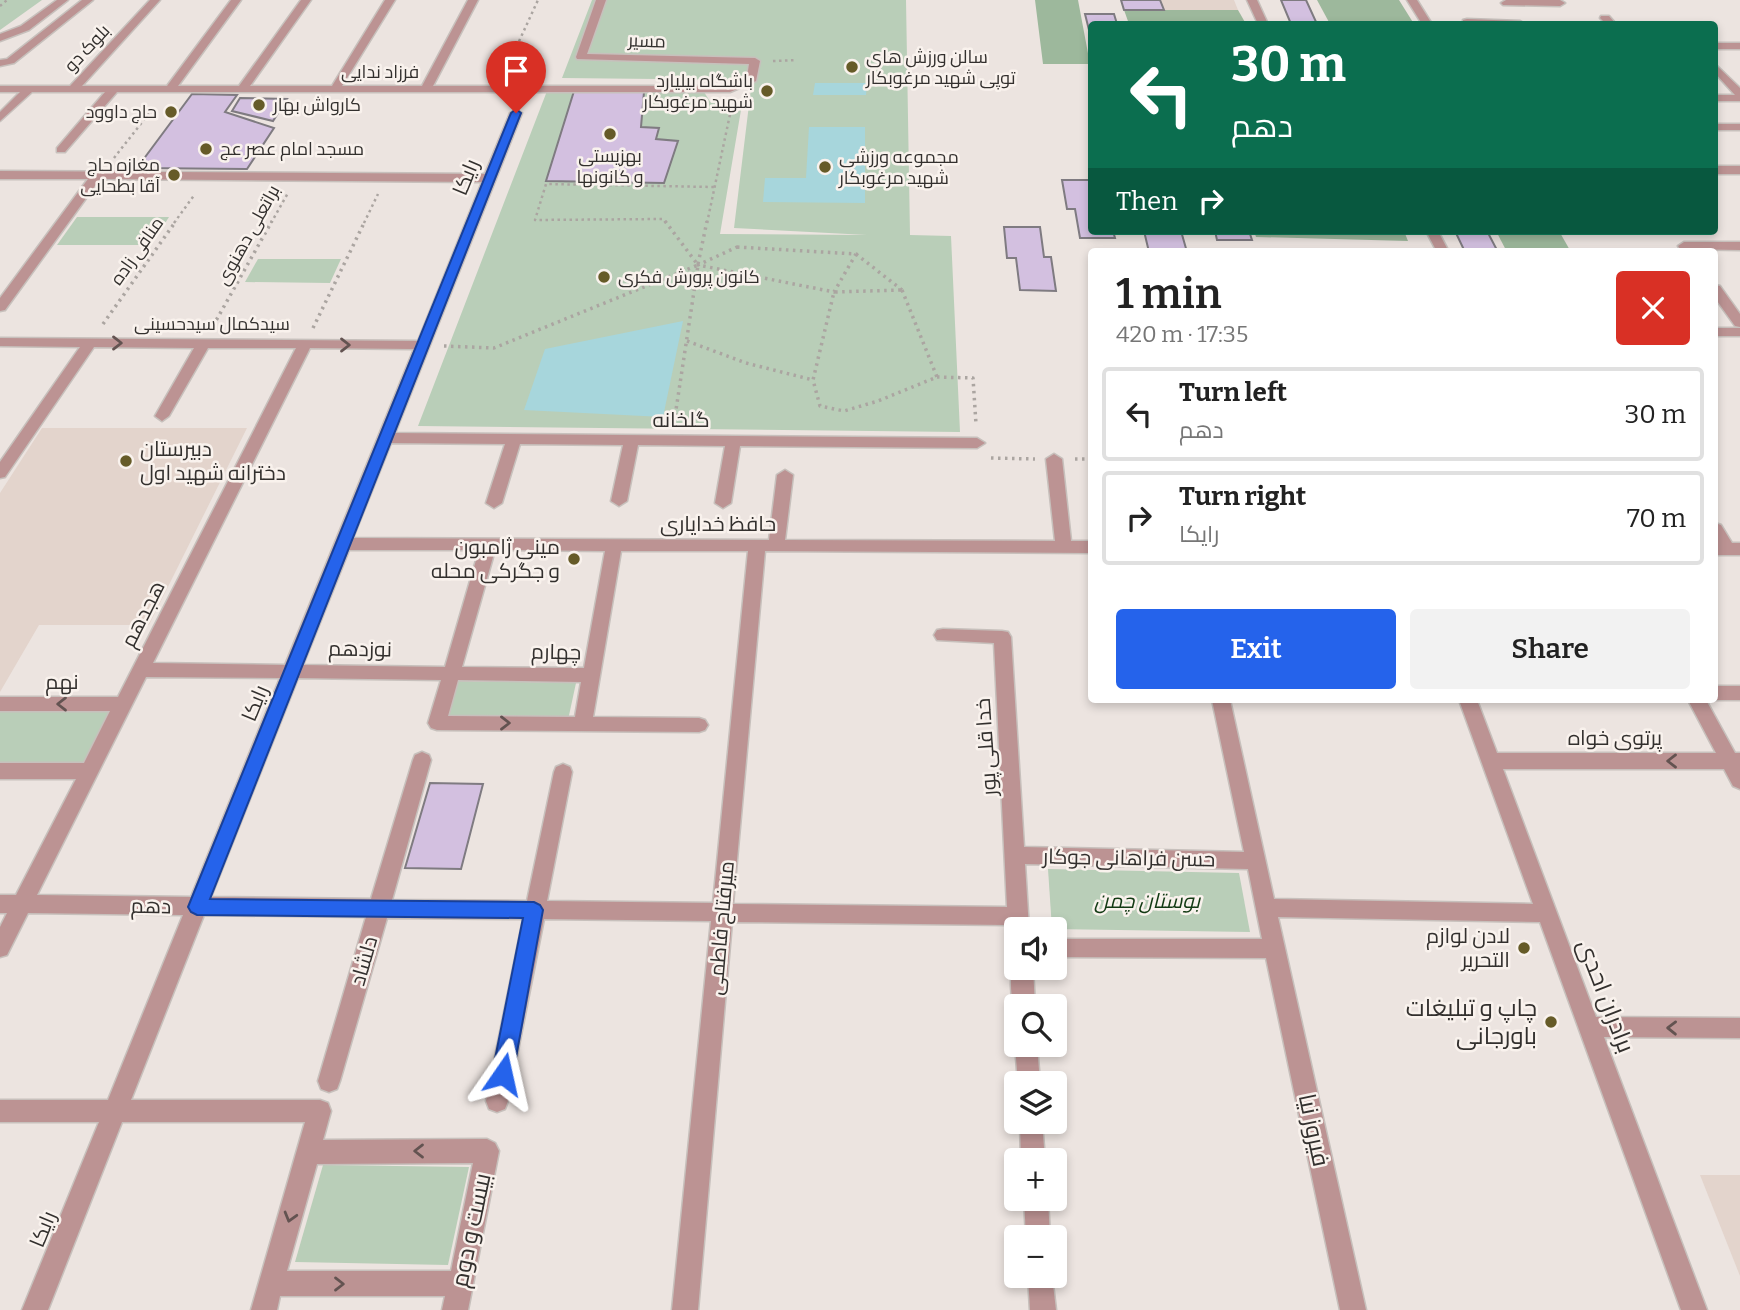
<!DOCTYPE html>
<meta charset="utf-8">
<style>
:root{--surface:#fff;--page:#f2f2f2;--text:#222;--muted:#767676;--line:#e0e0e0;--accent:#2563eb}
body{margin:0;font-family:Bitter,Cairo,serif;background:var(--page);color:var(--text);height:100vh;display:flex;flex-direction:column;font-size:26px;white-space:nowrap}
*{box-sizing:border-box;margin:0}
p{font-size:23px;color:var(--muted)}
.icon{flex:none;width:38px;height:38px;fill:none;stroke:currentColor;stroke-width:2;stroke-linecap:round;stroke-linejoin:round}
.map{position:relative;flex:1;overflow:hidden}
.side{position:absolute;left:1088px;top:248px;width:630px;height:455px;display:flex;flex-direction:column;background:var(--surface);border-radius:7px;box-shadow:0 4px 10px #0003}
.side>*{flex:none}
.top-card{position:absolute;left:1088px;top:21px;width:630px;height:214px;border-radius:7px;box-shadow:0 4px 10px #0003;background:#0b6e4f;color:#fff;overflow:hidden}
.fabs{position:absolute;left:1004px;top:917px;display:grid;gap:14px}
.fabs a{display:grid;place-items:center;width:63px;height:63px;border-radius:7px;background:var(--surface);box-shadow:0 4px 10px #0003;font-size:35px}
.pin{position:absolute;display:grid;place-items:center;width:60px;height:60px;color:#fff;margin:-72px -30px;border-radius:50% 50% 50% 0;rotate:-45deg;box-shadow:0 0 7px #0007}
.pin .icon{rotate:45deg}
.me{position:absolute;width:77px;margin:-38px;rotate:11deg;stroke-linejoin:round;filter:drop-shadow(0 0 5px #0008)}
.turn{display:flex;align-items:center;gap:24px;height:147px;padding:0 28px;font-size:32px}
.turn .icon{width:91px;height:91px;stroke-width:2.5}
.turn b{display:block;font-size:49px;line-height:60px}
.then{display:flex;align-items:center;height:66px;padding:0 28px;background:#0003;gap:14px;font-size:26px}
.round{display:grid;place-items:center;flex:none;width:74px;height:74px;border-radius:7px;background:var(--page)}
.overview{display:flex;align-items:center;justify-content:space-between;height:119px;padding:0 28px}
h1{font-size:42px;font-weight:600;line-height:52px}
.button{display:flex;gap:14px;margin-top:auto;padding:14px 28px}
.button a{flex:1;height:80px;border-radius:7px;background:var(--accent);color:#fff;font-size:28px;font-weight:600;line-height:80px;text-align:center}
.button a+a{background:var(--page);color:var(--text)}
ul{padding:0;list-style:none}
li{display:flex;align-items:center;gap:21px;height:94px;margin:0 14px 10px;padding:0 14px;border:4px solid var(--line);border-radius:7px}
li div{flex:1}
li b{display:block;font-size:26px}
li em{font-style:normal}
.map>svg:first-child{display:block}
</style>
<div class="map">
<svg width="1740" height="1310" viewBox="0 0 1740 1310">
<rect width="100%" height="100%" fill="#ece4e0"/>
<!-- built -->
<g fill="#e3d4cc">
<path d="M 1121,0 L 1234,0 L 1238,10 L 1124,10 Z"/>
<path d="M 42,428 L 247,428 L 149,625 L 39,625 L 0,692 L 0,493 Z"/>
<path d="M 1700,1175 L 1740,1175 L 1740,1276 L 1738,1271 Z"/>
</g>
<!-- green -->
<g fill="#b9ceb8">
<path d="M 0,0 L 42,0 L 0,30 Z"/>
<path d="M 592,0 L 906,0 L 910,235 L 951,236 L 960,432 L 418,426 L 547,91 L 704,92 L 711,103 L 742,104 L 720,234 L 867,235 L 734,228 L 752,80 L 562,78 Z"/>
<path d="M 77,217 L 169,217 L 151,245 L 57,245 Z"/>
<path d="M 258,259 L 341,259 L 330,283 L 245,282 Z"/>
<path d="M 458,681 L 576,683 L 568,720 L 447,719 Z"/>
<path d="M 0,707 L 112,707 L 82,768 L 0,768 Z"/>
<path d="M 1048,869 L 1239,873 L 1250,932 L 1052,929 Z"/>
<path d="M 323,1165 L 469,1167 L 448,1265 L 295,1262 Z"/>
</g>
<!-- forest -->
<g fill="#9db89c">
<path d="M 1035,0 L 1078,0 L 1090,64 L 1043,64 Z"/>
<path d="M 1317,0 L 1399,0 L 1414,24 L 1330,24 Z"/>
<path d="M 1124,10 L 1238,10 L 1246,24 L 1129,24 Z"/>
<path d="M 1254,231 L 1404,231 L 1408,241 L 1256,237 Z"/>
<path d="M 1496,231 L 1559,231 L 1571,252 L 1507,252 Z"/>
</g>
<!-- water -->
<g fill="#a7d6dc">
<path d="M 815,83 L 867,83 L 866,95 L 813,95 Z"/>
<path d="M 809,127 L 865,127 L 865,203 L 763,202 L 765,178 L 806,178 Z"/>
<path d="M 683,321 L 663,417 L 524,410 L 545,349 Z"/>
</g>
<!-- building -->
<g fill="#d3c0e0" stroke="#7f7b81" stroke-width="2">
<path d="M 1121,0 L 1160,0 L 1164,10 L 1124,10 Z"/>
<path d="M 1281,0 L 1306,0 L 1317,24 L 1291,24 Z"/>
<path d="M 1085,14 L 1114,14 L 1117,24 L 1092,24 L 1092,34 L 1090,34 Z"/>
<path d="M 574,91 L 644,92 L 641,127 L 659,128 L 656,139 L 678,141 L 664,183 L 546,181 Z"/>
<path d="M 192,94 L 237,95 L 225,112 L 274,128 L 247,169 L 137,168 Z"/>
<path d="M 240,98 L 287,99 L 273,121 L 232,111 Z"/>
<path d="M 1062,180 L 1092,180 L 1092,231 L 1113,231 L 1115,238 L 1080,238 L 1075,209 L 1067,209 Z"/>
<path d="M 1004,227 L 1040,227 L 1044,257 L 1051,257 L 1056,291 L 1020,290 L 1016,258 L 1007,258 Z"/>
<path d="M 1144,231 L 1181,231 L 1187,252 L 1149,252 Z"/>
<path d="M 1215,231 L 1249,231 L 1252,240 L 1217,240 Z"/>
<path d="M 1455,231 L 1487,231 L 1498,252 L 1465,252 Z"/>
<path d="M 430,783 L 483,784 L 461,869 L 405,868 Z"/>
</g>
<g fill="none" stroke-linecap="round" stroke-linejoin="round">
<!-- minor casing -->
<g stroke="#c7c0bc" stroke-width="3">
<g id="minor">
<path d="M 57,0 L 68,0 L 29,30 L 0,41 L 0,34 L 21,26 Z"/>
<path d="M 82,0 L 93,0 L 14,63 L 0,66 L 0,60 L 7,59 Z"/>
<path d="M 150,0 L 160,0 L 82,86 L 167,86 L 231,0 L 241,0 L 178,86 L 239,86 L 301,0 L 311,0 L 250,86 L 332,86 L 385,0 L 395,0 L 342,86 L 422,86 L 468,0 L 478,0 L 433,86 L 728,86 L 747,77 L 749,64 L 577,59 L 576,57 L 596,0 L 606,0 L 587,54 L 755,58 L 760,61 L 756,81 L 730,92 L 117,92 L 65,152 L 57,152 L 57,148 L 105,92 L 32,92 L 0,121 L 0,112 L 20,92 L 0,92 L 0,86 L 70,86 Z"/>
<path d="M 1247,0 L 1257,0 L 1268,24 L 1258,24 Z"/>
<path d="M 1407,0 L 1417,0 L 1432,24 L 1422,24 Z"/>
<path d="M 1506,0 L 1560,0 L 1565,3 L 1560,6 L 1503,5 L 1501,3 Z"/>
<path d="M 1601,16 L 1609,16 L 1616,24 L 1606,24 L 1600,18 Z"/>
<path d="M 1467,19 L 1520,21 L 1525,24 L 1463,24 L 1463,20 Z"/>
<rect x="1715" y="43" width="25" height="6"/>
<path d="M 1715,64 L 1740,88 L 1740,101 L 1715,101 L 1715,95 L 1735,95 L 1715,73 Z"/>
<path d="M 516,110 L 522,113 L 395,433 L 977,438 L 985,443 L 977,448 L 740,446 L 731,503 L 723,508 L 715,503 L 725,446 L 638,445 L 627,501 L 619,506 L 611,501 L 623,445 L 520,444 L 502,503 L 494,508 L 486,503 L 505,444 L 391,443 L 353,538 L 769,540 L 777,475 L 785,470 L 793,475 L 785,540 L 1055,541 L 1046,459 L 1054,454 L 1062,459 L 1071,541 L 1092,541 L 1092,553 L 765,551 L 733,904 L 1007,907 L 994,643 L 937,640 L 934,635 L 937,630 L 943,629 L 1002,631 L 1008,632 L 1011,637 L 1024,847 L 1244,852 L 1212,700 L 1230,700 L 1274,899 L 1533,904 L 1459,700 L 1477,700 L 1497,753 L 1716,753 L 1688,700 L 1706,700 L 1735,753 L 1740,753 L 1740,789 L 1733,786 L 1724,769 L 1503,769 L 1596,1017 L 1740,1018 L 1740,1038 L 1604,1037 L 1707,1310 L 1681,1310 L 1540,922 L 1278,917 L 1366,1310 L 1340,1310 L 1266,958 L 1055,957 L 1055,939 L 1262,939 L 1248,869 L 1025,864 L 1029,929 L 1017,929 L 1017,937 L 1012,936 L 1008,925 L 732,922 L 698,1310 L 672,1310 L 711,921 L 544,919 L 508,1101 L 505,1109 L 497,1112 L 489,1109 L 486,1101 L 523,919 L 387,918 L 340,1081 L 337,1089 L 329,1092 L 321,1089 L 318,1081 L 366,917 L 204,915 L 131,1100 L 320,1100 L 328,1103 L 331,1111 L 323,1140 L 487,1139 L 495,1143 L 499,1151 L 468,1310 L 442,1310 L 445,1296 L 280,1296 L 277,1310 L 251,1310 L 305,1122 L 122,1122 L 48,1310 L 22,1310 L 99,1122 L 0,1122 L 0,1100 L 108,1100 L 183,915 L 28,913 L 7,955 L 0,957 L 0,927 L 7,913 L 0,913 L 0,895 L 16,895 L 76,779 L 0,779 L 0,763 L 84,763 L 110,711 L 0,711 L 0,697 L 118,697 L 296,348 L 208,348 L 169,416 L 162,421 L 155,416 L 194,348 L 94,347 L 5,477 L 0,478 L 0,462 L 80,347 L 0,346 L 0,338 L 418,341 L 482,182 L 100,179 L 5,310 L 0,311 L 0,298 L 88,179 L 0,179 L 0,171 L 485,174 L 510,113 ZM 310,348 L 414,349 L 285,665 L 153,663 ZM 349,550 L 479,550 L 445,667 L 303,665 ZM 495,550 L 605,551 L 584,668 L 462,667 ZM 621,551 L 748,551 L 713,903 L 547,901 L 572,772 L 570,767 L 563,764 L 556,767 L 554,772 L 527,901 L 392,900 L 431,760 L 429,755 L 422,752 L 415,755 L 413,760 L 371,899 L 211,897 L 298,678 L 441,680 L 428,723 L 431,728 L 437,730 L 699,732 L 705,730 L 708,725 L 705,720 L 699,718 L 593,717 ZM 146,677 L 280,678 L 191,897 L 37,895 ZM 458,680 L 581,682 L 575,717 L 448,716 ZM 473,1163 L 451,1271 L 287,1271 L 317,1164 Z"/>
<rect x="1715" y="124" width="25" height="6"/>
<rect x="1715" y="166" width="25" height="8"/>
<path d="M 1426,231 L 1438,231 L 1449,252 L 1437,252 Z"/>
<path d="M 1684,242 L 1740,242 L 1740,250 L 1680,249 L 1678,246 Z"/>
<path d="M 1715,285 L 1720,286 L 1740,314 L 1740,327 L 1735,326 L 1715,298 Z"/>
<rect x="1715" y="328" width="25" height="8"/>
<path d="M 1715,523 L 1721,525 L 1732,543 L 1740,543 L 1740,555 L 1715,555 Z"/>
<rect x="1715" y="686" width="25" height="14"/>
<path d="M 1017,960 L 1017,968 L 1033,968 L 1035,1006 L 1017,1006 L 1017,1013 C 1010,1001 1008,971 1017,960 Z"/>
<path d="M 1017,1041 L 1017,1045 L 1037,1045 L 1040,1083 L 1018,1083 L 1015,1045 Z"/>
<path d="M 1020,1122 L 1042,1122 L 1045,1160 L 1021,1160 Z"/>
<path d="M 1024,1199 L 1048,1199 L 1050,1237 L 1026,1237 Z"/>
<path d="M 1028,1276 L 1052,1276 L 1056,1310 L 1030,1310 Z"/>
</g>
</g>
<!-- path-far1 -->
<g stroke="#aba5a1" stroke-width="2.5" stroke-dasharray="2.5 3.5" stroke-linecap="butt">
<path d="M 0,6 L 7,0"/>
<path d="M 773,61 L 797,60"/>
<path d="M 504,74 L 538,0"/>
<path d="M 114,158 L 154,107"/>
<path d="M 174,223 L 195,194"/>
<path d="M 271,223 L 288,193"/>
<path d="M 364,223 L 378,194"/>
<path d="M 666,223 L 663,219 L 535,220 L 546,184 L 714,187"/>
<path d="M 707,223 L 732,105"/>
</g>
<!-- path -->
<g stroke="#aba5a1" stroke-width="3.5" stroke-dasharray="2.5 4.5" stroke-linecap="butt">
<path d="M 665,221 L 698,265"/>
<path d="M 737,247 L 856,254 L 834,292 L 698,265 Z"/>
<path d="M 856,254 L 902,290"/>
<path d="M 698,264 L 707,221"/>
<path d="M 902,290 L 937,377 L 878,401 L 844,411 L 820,406 L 813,380 L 834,292 Z"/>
<path d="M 103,324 L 176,221"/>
<path d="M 213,326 L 272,221"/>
<path d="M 313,328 L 365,221"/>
<path d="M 687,341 L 746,363 L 813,380"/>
<path d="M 444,346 L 494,348 L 698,265 L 674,423"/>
<path d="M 937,377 L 973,378 L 976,424"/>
<path d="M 991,458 L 1035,459"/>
<path d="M 1075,459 L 1092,459"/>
</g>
<!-- minor -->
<use href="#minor" fill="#bc9393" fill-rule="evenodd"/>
</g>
<!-- one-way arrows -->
<defs><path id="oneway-chevron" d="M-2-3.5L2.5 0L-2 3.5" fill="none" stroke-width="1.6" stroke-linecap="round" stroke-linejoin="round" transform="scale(1.75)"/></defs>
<g stroke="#635351">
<use href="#oneway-chevron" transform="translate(117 343)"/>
<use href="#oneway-chevron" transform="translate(345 345)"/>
<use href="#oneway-chevron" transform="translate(62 704) rotate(180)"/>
<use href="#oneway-chevron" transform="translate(505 723)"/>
<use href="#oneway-chevron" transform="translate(1672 761) rotate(-180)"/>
<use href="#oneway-chevron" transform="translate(1672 1028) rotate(-179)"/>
<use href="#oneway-chevron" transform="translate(419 1151) rotate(180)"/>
<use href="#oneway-chevron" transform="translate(290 1217) rotate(106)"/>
<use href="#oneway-chevron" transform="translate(339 1284)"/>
</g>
<!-- route -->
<path fill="#2563eb" stroke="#184099" stroke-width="2" d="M 516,109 L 521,113 L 210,899 L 534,902 L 540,905 L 543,910 L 513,1074 L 510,1081 L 503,1084 L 495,1081 L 492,1074 L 523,918 L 197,915 L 191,912 L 188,907 L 511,113 Z"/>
<!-- markers -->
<g fill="#665b28" stroke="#f9f2ed" stroke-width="2.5">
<circle cx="852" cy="67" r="7"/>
<circle cx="767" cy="91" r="7"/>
<circle cx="259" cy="105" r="7"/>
<circle cx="171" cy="112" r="7"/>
<circle cx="610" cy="134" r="7"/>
<circle cx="206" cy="149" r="7"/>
<circle cx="825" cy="167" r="7"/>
<circle cx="174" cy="175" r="7"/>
<circle cx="604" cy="277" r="7"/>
<circle cx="126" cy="461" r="7"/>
<circle cx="574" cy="559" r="7"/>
<circle cx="1524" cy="948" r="7"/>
<circle cx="1551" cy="1022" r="7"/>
</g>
<g text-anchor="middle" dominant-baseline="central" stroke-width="5" stroke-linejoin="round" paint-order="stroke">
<!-- far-street labels -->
<g font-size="18" fill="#33302e" stroke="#f9f2ed">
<text transform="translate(647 41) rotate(2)">مسیر</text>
<text transform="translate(87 48) rotate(-47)">بلوک دو</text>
<text x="380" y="72">فرزاد ندایی</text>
<text transform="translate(248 235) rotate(-61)">براتعلی دهنوی</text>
<text transform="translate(137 251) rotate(-55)">منافی زاده</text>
<text x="212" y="324">سیدکمال سیدحسینی</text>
</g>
<!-- far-poi labels -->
<g font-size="18" fill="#33302e" stroke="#f9f2ed" text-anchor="start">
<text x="866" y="57">سالن ورزش های<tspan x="866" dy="21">توپی شهید مرغوبکار</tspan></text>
<text x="753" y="81" text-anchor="end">باشگاه بیلیارد<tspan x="753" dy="21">شهید مرغوبکار</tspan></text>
<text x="273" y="105">کارواش بهار</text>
<text x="157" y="112" text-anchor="end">حاج داوود</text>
<text x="220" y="149">مسجد امام عصر عج</text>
<text x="610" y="156" text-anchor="middle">بهزیستی<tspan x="610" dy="21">و کانونها</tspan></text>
<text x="839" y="157">مجموعه ورزشی<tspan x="839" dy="21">شهید مرغوبکار</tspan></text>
<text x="160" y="165" text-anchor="end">مغازه حاج<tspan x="160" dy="21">آقا بطحایی</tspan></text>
<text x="618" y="277">کانون پرورش فکری</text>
</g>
<!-- street labels -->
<g font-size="21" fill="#33302e" stroke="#f9f2ed">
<text transform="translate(466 177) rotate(-68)">رایکا</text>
<text x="681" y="420">گلخانه</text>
<text x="718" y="524">حافظ خدایاری</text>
<text transform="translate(143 614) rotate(-63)">هجدهم</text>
<text transform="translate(360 649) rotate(1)">نوزدهم</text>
<text transform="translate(556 652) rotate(1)">چهارم</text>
<text x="62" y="682">نهم</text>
<text transform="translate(255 703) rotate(-68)">رایکا</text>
<text x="1615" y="738">پرتوی خواه</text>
<text transform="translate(986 747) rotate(-94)">خدا قلی پور</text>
<text transform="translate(1129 858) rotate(1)">حسن فراهانی جوکار</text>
<text transform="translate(151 906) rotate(1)">دهم</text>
<text transform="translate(721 928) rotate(-85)">میرفتاح فاطمی</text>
<text transform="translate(364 961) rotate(-74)">دلشاد</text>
<text transform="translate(43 1229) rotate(-68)">رایکا</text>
</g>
<!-- poi labels -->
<g font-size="21" fill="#33302e" stroke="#f9f2ed" text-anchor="end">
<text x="140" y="449" text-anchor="start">دبيرستان<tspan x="140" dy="24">دخترانه شهید اول</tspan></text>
<text x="560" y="547">مینی ژامبون<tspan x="560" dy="24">و جگرکی محله</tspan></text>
<text x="1510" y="936">لادن لوازم<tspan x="1510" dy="24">التحریر</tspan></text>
</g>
<!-- park labels -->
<g font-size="21" font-style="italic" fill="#123a13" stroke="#f9f2ed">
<text x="1147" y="901">بوستان چمن</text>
</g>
<!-- near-street labels -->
<g font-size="24" fill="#33302e" stroke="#f9f2ed">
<text transform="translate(1606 996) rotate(69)">برادران احدی</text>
<text transform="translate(1314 1130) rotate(78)">فیروز نیا</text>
<text transform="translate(471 1230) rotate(-78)">بیست و دوم</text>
</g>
<!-- near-poi labels -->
<g font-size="24" fill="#33302e" stroke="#f9f2ed" text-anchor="end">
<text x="1537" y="1008">چاپ و تبلیغات<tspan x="1537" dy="28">باورجانی</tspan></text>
</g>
</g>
</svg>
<div class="fabs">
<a><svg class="icon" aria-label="sound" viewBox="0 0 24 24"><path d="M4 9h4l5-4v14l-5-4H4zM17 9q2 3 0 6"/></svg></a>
<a><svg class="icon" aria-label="search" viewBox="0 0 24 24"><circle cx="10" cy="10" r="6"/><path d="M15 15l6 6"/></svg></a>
<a><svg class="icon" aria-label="layers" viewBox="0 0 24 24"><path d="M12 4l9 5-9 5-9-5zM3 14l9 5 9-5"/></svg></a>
<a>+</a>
<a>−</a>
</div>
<div class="pin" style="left:516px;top:113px;background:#d93025"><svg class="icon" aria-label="arrive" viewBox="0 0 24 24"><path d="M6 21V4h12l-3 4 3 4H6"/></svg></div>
<svg class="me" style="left:503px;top:1074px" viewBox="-20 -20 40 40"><path d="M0-17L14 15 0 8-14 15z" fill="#2563eb" stroke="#fff" stroke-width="4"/></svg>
<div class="top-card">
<div class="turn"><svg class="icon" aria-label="left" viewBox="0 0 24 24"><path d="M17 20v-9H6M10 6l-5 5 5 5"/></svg><div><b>30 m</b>دهم</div></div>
<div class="then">Then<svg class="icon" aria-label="right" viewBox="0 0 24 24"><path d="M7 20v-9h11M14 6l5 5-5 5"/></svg></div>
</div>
<section class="side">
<div class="overview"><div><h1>1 min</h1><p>420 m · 17:35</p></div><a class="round" style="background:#d93025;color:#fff"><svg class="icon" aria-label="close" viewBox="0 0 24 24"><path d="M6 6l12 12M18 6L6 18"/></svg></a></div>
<ul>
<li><svg class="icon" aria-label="left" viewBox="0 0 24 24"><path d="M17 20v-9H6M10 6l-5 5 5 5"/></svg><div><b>Turn left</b><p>دهم</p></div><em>30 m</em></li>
<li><svg class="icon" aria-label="right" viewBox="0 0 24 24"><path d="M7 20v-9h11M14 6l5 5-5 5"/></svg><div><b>Turn right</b><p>رایکا</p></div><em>70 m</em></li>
</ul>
<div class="button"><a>Exit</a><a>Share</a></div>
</section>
</div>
